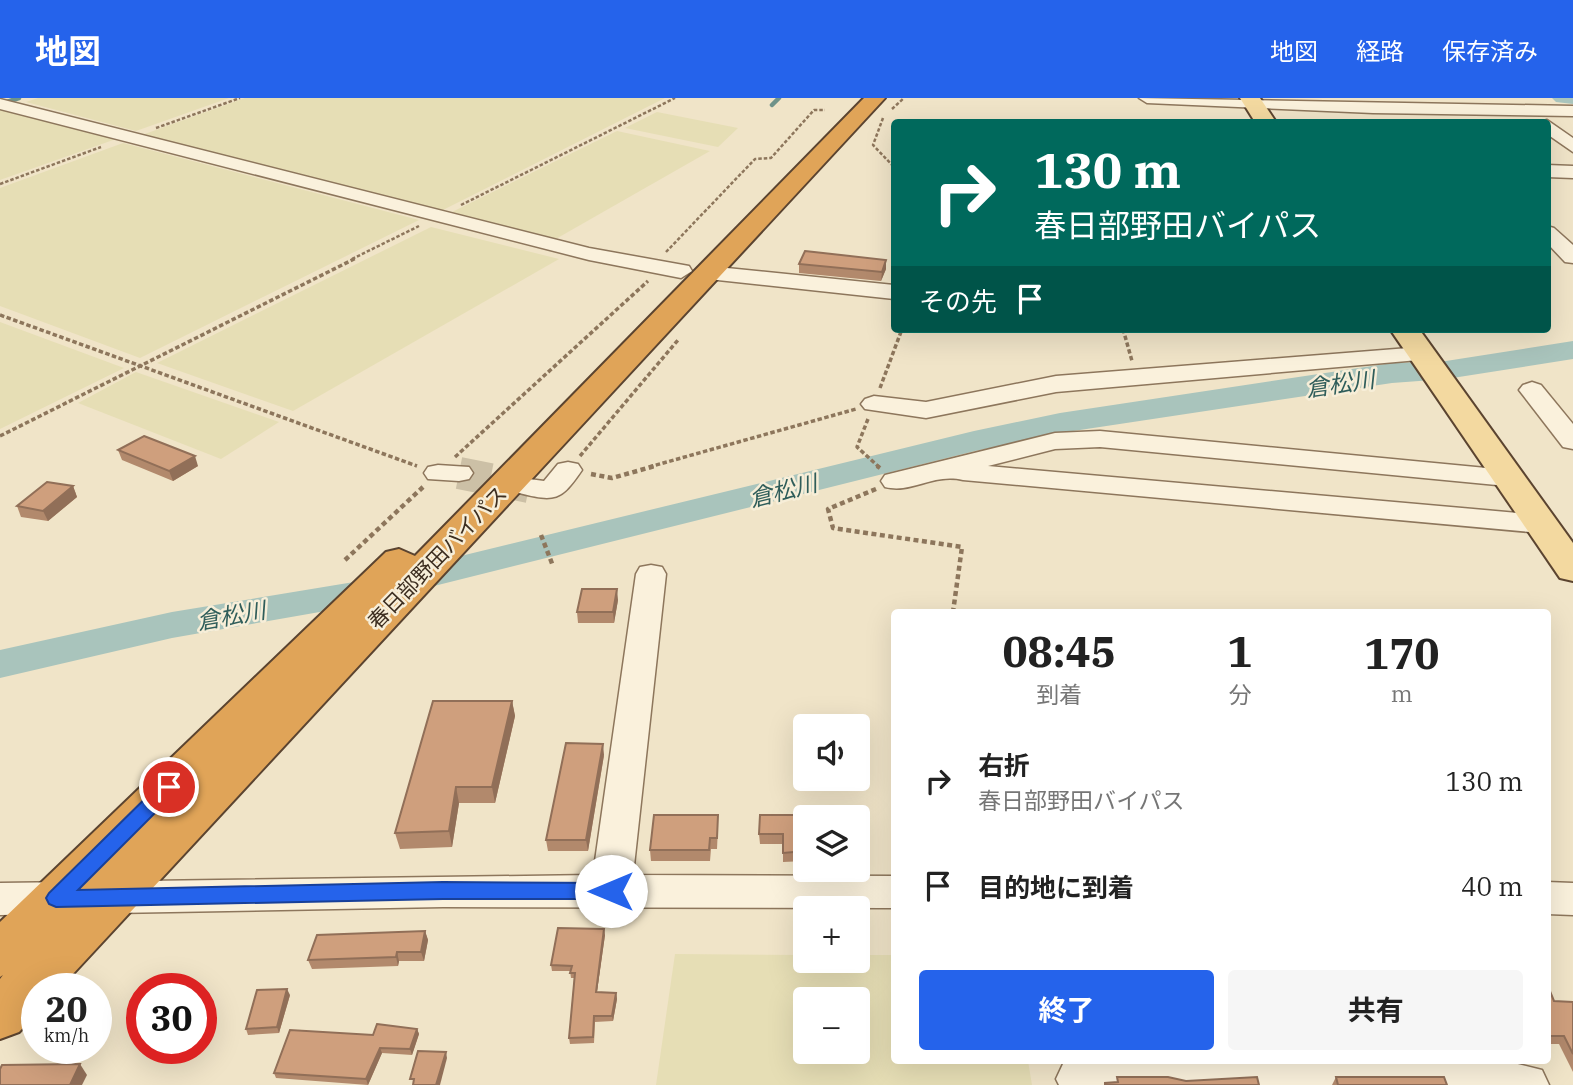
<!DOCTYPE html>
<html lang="ja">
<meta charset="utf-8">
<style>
:root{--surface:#fff;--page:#f6f6f6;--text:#222;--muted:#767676;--accent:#2563eb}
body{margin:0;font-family:"IBM Plex Serif","Noto Sans JP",serif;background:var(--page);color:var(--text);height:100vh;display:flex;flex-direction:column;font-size:26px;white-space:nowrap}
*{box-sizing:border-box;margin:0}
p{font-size:23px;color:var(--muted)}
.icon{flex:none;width:38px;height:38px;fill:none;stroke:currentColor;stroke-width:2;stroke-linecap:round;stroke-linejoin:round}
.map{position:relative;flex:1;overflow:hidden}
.side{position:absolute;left:891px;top:511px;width:660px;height:455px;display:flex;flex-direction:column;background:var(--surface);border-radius:7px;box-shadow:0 7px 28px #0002}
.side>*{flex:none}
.guide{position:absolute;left:891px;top:21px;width:660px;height:214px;border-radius:7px;box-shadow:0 7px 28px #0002;background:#00695c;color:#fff;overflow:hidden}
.fabs{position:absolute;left:793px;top:616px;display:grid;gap:14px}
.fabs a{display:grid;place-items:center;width:77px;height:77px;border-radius:7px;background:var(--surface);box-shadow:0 7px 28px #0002;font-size:35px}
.speed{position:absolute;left:21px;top:875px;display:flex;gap:14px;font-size:35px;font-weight:700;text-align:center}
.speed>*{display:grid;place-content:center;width:91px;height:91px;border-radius:50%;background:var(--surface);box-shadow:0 7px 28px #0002;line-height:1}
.speed small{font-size:18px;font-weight:400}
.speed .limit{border:10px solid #d22;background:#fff;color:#111}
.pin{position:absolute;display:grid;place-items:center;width:60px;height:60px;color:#fff;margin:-30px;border:4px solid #fff;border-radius:50%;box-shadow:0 2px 7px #0007}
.me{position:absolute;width:77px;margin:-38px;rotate:270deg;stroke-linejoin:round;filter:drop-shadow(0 0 5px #0008)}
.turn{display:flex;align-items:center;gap:24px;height:147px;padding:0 28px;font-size:32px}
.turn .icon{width:91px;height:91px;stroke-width:2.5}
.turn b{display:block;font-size:49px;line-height:60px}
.then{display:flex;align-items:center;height:66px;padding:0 28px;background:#0003;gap:14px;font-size:26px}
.eta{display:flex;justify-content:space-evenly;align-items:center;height:119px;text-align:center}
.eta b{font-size:42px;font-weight:700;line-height:49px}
.primary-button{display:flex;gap:14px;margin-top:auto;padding:14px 28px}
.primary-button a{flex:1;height:80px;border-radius:7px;background:var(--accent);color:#fff;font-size:28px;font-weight:700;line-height:80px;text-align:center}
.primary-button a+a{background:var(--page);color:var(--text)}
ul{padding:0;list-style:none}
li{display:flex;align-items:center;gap:21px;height:105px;padding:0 28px}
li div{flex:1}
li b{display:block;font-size:26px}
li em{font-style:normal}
header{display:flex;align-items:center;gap:42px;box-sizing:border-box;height:98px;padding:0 35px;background:var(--accent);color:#fff}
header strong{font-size:33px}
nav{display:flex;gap:38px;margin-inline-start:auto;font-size:24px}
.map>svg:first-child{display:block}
</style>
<header>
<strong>地図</strong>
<nav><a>地図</a><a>経路</a><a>保存済み</a></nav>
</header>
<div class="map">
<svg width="1573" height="987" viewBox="0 0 1573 987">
<rect width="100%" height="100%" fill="#f0e4c8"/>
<!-- farmland -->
<g fill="#e6deb5" fill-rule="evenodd">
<path d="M 38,0 L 229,0 L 136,33 L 26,4 Z"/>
<path d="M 245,0 L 665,0 L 441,113 L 142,37 Z"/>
<path d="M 0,11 L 116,41 L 0,82 Z"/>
<path d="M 657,14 L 738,30 L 718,49 L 625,30 Z"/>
<path d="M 617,33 L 710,53 L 554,142 L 450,115 Z"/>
<path d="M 123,45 L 419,122 L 140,260 L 0,208 L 0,90 Z"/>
<path d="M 431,129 L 559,161 L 293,313 L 157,265 Z"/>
<path d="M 0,224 L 124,270 L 0,331 Z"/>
<path d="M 136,274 L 279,324 L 221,361 L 78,305 Z"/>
<path d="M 675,856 L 805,857 L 805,863 L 858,863 L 858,857 L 894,857 L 894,962 L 1028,963 L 1032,987 L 656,987 ZM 858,901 L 858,954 L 805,954 L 805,901 Z"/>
</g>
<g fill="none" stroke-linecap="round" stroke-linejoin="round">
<!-- stream -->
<g stroke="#6f938a" stroke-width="4.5">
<path d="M 0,6 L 19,0"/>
<path d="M 772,7 L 779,0"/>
</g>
<!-- river -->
<g fill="#a9c4bc" fill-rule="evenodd">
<path d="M 1552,0 L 1573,0 L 1573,6 L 1556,4 Z"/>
<path d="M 1573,243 L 1573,261 L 1446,281 L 1392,285 L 1060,335 L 975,353 L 354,508 L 172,540 L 0,580 L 0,552 L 172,514 L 354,484 L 974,333 L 1060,315 L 1392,265 L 1446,263 Z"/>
</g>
<!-- minor-tunnel -->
<path stroke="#ccc0a6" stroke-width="32" stroke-dasharray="32 16" stroke-linecap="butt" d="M 459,375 L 529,389"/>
<!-- minor casing -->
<g stroke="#8d765c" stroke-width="3">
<g id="minor">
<path d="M 1139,0 L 1573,8 L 1573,18 L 1373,15 L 1147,5 Z"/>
<path d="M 0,1 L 589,150 L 689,168 L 692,173 L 681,180 L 589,162 L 0,11 Z"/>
<path d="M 1547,22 L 1573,40 L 1573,54 L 1547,36 L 1547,24 L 1540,24 Z"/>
<path d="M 1547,67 L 1573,68 L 1573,80 L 1547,79 Z"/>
<path d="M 1547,128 L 1554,130 L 1573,147 L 1573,165 L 1565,164 L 1547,145 Z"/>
<path d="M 707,168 L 894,187 L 894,201 L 699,180 L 696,175 L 699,170 Z"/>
<path d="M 1421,249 L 1430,251 L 1433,256 L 1430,261 L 1056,294 L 926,320 L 865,311 L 861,306 L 865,301 L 874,298 L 926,304 L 1056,278 Z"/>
<path d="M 1532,284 L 1541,287 L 1573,326 L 1573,351 L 1563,349 L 1519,292 L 1523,287 Z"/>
<path d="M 1100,333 L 1507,372 L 1517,374 L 1521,380 L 1517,386 L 1507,388 L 1100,349 L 1055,351 L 988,368 L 1541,417 L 1551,420 L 1556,426 L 1551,432 L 1541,435 L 963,382 C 932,375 912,396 885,389 L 881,383 L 885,377 L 1055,335 Z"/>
<path d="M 568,364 L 578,366 L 582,372 C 561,403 555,404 519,395 L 515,389 L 519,383 L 529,381 L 544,383 L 558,366 Z"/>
<path d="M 438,367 L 469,369 L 473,375 L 469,381 L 459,383 L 428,381 L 424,375 L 428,369 Z"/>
<path d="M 651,467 L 662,469 L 666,476 L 633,777 L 894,778 L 894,810 L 443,809 L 0,817 L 0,785 L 593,777 L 636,476 L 640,469 Z"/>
<path d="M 1547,784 L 1573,785 L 1573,817 L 1547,816 Z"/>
<path d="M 1072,962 L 1501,962 L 1542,972 L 1549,987 L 1059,987 L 1056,981 L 1063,966 Z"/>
</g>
</g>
<!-- major casing -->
<g stroke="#5b4430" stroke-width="4">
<g id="major">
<path d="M 1240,0 L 1260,0 L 1276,24 L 1255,24 Z"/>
<path d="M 1390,231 L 1419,231 L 1573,445 L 1573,483 L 1560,480 Z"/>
</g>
</g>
<!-- highway casing -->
<g stroke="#5b4430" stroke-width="4">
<path id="highway" d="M 864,0 L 885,0 L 59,891 L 37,891 L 37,915 L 19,934 L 0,941 L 0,881 L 3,877 L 0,879 L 0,824 L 386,454 L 399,451 L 415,458 Z"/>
</g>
<!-- path-far2 -->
<g stroke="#8d765c" stroke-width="2.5" stroke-dasharray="3.5 2" stroke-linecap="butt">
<path d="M 892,11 L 904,0"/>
<path d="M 883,20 L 873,47 L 894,69"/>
<path d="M 156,30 L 240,0"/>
<path d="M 0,86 L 101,49"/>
<path d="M 461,107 L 675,0"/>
<path d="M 666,154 L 755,61 L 771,60 L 814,12 L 825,12"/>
<path d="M 352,161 L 419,128"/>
</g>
<!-- path-far1 -->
<g stroke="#8d765c" stroke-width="3.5" stroke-dasharray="4.5 2.5" stroke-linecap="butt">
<path d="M 0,217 L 417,368"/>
<path d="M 1123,231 L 1132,263"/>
<path d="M 880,290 L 902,231"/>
<path d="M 868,321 L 857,349 L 879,369"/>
<path d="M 0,338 L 356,160"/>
<path d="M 580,358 L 678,242"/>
<path d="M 455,359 L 648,183"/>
<path d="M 649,369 L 856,311"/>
</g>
<!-- path -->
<g stroke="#8d765c" stroke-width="4.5" stroke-dasharray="5 3.5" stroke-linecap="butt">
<path d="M 877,368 L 880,370"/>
<path d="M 591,376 L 612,380 L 655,368"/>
<path d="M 876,391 L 828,411 L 833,430 L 962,449 L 953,514"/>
<path d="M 541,437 L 553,468"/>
<path d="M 345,462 L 423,389"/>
</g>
<!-- minor -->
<use href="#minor" fill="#faf1dc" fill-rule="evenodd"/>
<!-- major -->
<use href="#major" fill="#f3d9a0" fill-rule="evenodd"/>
<!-- highway -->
<use href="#highway" fill="#e0a458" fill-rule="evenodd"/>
</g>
<!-- wall -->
<g fill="#b2896c">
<path d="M 799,166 L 886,171 L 881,183 L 799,175 Z"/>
<path d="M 118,352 L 198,368 L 173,383 L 122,362 Z"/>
<path d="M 73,388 L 77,399 L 48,423 L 21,419 L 17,408 Z"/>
<path d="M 618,502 L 614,525 L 578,525 L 577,514 Z"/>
<path d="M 512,603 L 515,618 L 495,705 L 459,705 L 452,749 L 400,751 L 395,735 Z"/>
<path d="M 604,657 L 588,753 L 548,753 L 546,742 Z"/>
<path d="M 805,719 L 805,763 L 783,764 L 783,746 L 760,746 L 759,736 Z"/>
<path d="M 718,729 L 717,751 L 711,751 L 710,763 L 651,763 L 650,752 Z"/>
<path d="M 425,833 L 428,842 L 424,863 L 399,863 L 398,868 L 312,871 L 308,862 Z"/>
<path d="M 605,837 L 597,894 L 616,895 L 617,901 L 613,923 L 595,924 L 594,945 L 570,946 L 569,940 L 574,880 L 571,880 L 570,873 L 552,873 L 551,867 Z"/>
<path d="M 1547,886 L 1554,903 L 1573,904 L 1573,974 L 1559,946 L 1547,946 Z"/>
<path d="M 290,897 L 279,935 L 248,937 L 246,931 Z"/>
<path d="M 417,931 L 419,936 L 412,957 L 382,955 L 368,987 L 276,980 L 274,975 L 373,937 Z"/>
<path d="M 1336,979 L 1447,987 L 1332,987 Z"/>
</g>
<!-- shaded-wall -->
<g fill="#916f58">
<path d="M 886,162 L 886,171 L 881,183 L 882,174 Z"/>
<path d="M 195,358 L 198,368 L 173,383 L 169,373 Z"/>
<path d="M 73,388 L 77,399 L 48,423 L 43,413 Z"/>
<path d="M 617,491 L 618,502 L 614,525 L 613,514 Z"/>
<path d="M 512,603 L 515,618 L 495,705 L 492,689 Z"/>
<path d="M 603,646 L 604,657 L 588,753 L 586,742 Z"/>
<path d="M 456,689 L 459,705 L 452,749 L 449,733 Z"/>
<path d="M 604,831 L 605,837 L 596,900 L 596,894 Z"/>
<path d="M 425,833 L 428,842 L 424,863 L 421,854 Z"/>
<path d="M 397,854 L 399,863 L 398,868 L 396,859 Z"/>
<path d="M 287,891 L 290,897 L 279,935 L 277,929 Z"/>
<path d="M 616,895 L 617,901 L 613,923 L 612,918 Z"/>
<path d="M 417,931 L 419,936 L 412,957 L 410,951 Z"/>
<path d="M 380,950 L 382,955 L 368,987 L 366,981 Z"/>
<path d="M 446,954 L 447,960 L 440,987 L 436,987 Z"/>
<path d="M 80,966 L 87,977 L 82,987 L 70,987 Z"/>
</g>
<!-- building -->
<g fill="#cf9f7d" stroke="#916f58" stroke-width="2">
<path d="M 805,153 L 886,162 L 882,174 L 799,166 Z"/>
<path d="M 144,338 L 195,358 L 169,373 L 118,352 Z"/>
<path d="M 47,384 L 73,388 L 43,413 L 17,408 Z"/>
<path d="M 582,491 L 617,491 L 613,514 L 577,514 Z"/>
<path d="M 433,603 L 512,603 L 492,689 L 456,689 L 449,733 L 395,735 Z"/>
<path d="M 566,645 L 603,646 L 586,742 L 546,742 Z"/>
<path d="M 654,717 L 718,717 L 717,740 L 710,740 L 709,752 L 650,752 Z"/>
<path d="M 760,717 L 814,717 L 814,719 L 805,719 L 805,753 L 783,755 L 783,736 L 759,736 Z"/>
<path d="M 558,830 L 604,831 L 596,894 L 616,895 L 612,918 L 594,918 L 593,939 L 569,940 L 575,875 L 570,875 L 572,868 L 551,867 Z"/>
<path d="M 425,833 L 421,854 L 397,854 L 396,859 L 308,862 L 317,837 Z"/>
<path d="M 1547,886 L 1554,903 L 1573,904 L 1573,956 L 1564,938 L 1547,938 Z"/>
<path d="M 287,891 L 277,929 L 246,931 L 257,892 Z"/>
<path d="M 377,926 L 417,931 L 410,951 L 380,950 L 366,981 L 274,975 L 290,932 L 373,937 Z"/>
<path d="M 418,953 L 446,954 L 436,987 L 413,987 L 414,981 L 410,981 Z"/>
<path d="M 80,966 L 70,987 L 0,987 L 0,971 L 2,967 Z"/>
<path d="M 1117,979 L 1168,979 L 1186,983 L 1257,979 L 1259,987 L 1105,987 L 1105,985 L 1118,984 Z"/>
<path d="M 1336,979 L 1444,979 L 1447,987 L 1338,987 Z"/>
</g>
<!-- route -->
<path fill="#2563eb" stroke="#184099" stroke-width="2" d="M 169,682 L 178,689 L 176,694 L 78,792 L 443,784 L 611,785 L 618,788 L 621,793 L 618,799 L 611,801 L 443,801 L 56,809 L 49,806 L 46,800 L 49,795 L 162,684 Z"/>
<g text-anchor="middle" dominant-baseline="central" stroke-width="5" stroke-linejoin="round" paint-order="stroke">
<!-- street labels -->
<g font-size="21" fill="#3d2e20" stroke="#f7eed8">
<text transform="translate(437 459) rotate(-46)">春日部野田バイパス</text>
</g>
<!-- water labels -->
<g font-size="23" font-style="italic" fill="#2f5d5a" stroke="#f7eed8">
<text transform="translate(1340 285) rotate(-8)">倉松川</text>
<text transform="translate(783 392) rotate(-14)">倉松川</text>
<text transform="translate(231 517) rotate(-10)">倉松川</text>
</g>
</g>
</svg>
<div class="fabs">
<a><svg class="icon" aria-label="sound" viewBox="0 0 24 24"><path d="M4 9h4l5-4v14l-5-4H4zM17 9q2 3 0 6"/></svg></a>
<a><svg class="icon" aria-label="layers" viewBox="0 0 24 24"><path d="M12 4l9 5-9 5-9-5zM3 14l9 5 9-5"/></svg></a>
<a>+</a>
<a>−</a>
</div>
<div class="speed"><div>20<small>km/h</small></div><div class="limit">30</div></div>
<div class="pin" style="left:169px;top:689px;background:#d93025"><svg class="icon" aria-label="arrive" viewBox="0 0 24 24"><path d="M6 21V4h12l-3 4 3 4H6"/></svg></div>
<svg class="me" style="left:611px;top:793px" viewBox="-20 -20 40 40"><circle r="19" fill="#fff"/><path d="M0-13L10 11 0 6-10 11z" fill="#2563eb"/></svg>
<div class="guide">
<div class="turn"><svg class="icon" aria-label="right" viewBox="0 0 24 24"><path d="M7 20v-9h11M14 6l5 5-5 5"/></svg><div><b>130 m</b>春日部野田バイパス</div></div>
<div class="then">その先<svg class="icon" aria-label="arrive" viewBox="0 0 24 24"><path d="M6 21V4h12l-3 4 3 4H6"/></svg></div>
</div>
<section class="side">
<div class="eta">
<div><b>08:45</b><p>到着</p></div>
<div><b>1</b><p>分</p></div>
<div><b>170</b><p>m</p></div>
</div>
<ul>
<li><svg class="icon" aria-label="right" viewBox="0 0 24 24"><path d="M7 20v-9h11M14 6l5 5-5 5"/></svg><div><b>右折</b><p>春日部野田バイパス</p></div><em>130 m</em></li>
<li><svg class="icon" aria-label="arrive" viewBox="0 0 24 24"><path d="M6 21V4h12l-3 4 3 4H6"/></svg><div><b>目的地に到着</b></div><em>40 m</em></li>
</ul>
<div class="primary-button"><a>終了</a><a>共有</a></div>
</section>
</div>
